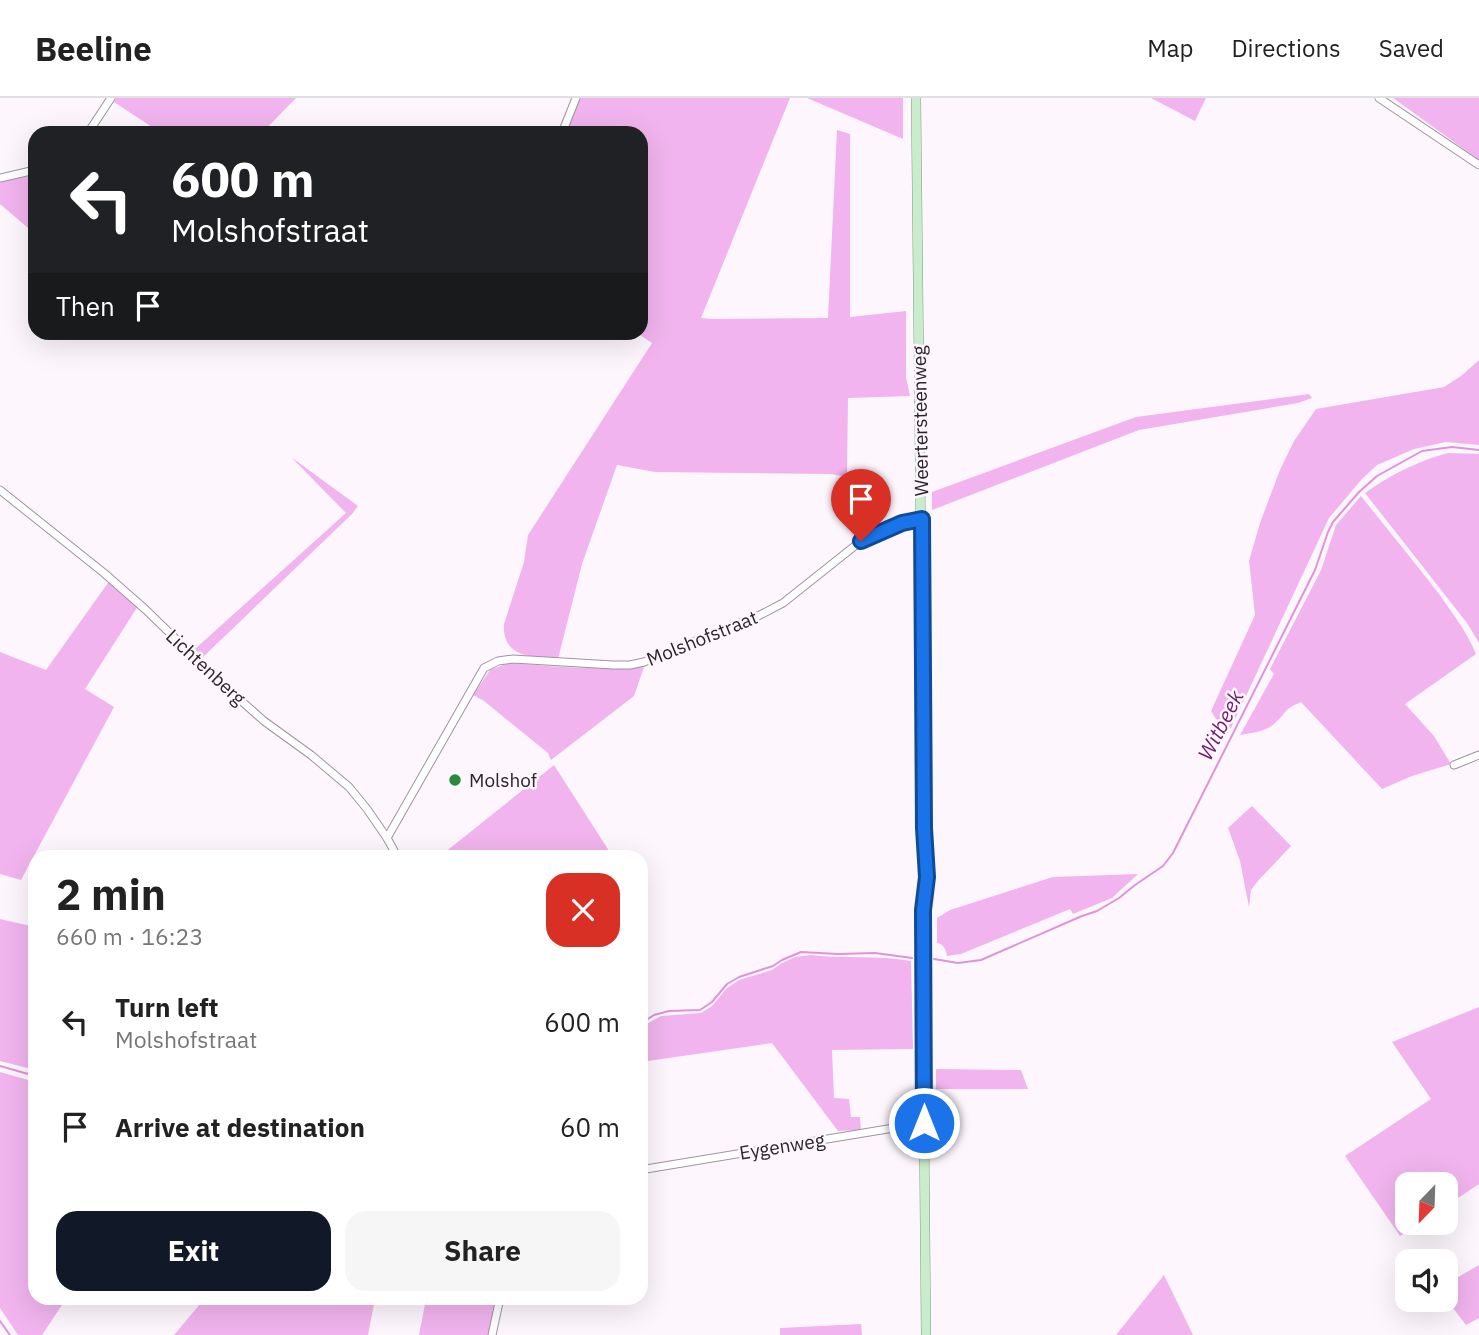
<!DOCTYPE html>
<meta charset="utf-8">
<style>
:root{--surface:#fff;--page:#f6f6f6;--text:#222;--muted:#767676;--line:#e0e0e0;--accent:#111827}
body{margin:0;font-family:"IBM Plex Sans",sans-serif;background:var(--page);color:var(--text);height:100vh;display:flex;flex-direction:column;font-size:26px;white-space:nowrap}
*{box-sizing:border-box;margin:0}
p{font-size:23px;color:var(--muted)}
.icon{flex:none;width:38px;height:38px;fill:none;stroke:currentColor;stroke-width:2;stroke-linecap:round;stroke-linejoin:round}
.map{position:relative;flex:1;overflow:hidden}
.panel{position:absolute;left:28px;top:752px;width:620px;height:455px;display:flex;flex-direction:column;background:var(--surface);border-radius:21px;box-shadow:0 7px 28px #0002}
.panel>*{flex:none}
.hud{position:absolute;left:28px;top:28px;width:620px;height:214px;border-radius:21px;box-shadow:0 7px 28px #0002;background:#202124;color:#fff;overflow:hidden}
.needle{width:46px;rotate:203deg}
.tools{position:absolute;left:1395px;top:1074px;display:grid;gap:14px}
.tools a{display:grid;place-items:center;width:63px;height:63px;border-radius:14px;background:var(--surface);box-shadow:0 7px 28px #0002;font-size:35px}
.pin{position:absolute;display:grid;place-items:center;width:60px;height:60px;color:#fff;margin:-72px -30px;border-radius:50% 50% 50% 0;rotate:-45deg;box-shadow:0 0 7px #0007}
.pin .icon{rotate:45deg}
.me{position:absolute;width:77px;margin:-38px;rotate:0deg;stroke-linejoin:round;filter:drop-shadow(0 0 5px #0008)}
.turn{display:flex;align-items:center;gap:24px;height:147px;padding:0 28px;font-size:32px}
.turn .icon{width:91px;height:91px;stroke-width:2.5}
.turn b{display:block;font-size:49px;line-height:60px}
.then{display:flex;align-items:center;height:66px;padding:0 28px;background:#0003;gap:14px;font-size:26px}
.round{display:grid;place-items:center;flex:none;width:74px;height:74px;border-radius:21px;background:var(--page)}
.head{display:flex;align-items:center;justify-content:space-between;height:119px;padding:0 28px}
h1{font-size:42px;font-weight:800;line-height:52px}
.cta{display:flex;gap:14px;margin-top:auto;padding:14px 28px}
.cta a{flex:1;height:80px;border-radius:21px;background:var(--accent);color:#fff;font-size:28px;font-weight:800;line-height:80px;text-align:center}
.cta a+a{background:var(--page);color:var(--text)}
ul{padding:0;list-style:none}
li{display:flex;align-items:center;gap:21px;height:105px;padding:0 28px}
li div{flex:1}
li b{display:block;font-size:26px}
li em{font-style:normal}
header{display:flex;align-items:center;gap:42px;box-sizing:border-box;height:98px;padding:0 35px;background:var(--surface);border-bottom:2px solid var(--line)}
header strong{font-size:33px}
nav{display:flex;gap:38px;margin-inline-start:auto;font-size:24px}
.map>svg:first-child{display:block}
</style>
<header>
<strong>Beeline</strong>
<nav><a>Map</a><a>Directions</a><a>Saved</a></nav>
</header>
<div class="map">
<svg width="1479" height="1237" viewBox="0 0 1479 1237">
<rect width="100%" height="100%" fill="#fdf7fd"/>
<!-- green -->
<g fill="#f1b4ee">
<path d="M 116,0 L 296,0 L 262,35 L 161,35 L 114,4 Z"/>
<path d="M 578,0 L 790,0 L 701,220 L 712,221 L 828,220 L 837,32 L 850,36 L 850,219 L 906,213 L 906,279 L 910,298 L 848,300 L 847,379 L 831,376 L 655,374 L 617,367 L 582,466 L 558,561 C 533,559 502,560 504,526 L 524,464 L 528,437 L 652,245 L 637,235 L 640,234 L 641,101 L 648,86 L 641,81 L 640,35 L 577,35 L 567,27 Z"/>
<path d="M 807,0 L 903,0 L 903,41 Z"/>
<path d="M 1151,0 L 1206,0 L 1195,23 Z"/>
<path d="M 1393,0 L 1479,0 L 1479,62 Z"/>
<path d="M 35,74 L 35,136 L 0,106 L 0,81 Z"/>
<path d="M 1479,262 L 1479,347 L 1446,344 L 1414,351 L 1377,367 L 1361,382 L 1329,420 L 1231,630 L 1216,621 L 1211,613 L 1255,517 L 1249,463 L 1260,425 L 1280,372 L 1294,343 L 1316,311 L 1444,289 L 1461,278 Z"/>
<path d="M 1309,296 L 1312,300 L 1298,305 L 1139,332 L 932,412 L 932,394 L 1136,319 Z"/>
<path d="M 1448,355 L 1479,356 L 1479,545 L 1467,525 L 1365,395 C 1390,377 1418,363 1448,355 Z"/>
<path d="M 291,359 L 358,408 L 352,416 L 203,559 L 195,551 L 346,415 Z"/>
<path d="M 1361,398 C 1387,431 1414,463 1439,496 C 1453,516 1467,534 1476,556 L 1405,606 L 1434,638 L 1451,666 L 1412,678 L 1382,691 L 1301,604 C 1282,612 1287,615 1274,626 C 1265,634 1252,635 1240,637 L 1274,576 L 1270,571 L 1321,472 L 1336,427 Z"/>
<path d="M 110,482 L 138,508 L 85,591 L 114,609 L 21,782 L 0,776 L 0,554 L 46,572 Z"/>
<path d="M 509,565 C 554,568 600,574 645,566 L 634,598 L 551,662 L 548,655 L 484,603 L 473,597 L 490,572 Z"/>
<path d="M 554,667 L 613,759 L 439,759 Z"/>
<path d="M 1252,708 L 1291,748 L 1257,784 L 1251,792 L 1249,809 L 1240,763 L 1228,730 Z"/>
<path d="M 1138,776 L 1112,800 L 1073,816 L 1070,811 L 961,856 L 947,858 C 946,852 944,846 937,845 L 937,820 L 950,812 L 1053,779 Z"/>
<path d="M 0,821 L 35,829 L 35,972 L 0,963 Z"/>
<path d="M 811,857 C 844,861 878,857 911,863 L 913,951 L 832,952 L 834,1000 L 849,1001 L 851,1019 L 860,1019 L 861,1032 L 838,1033 L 772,945 L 641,964 L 641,929 L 661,918 L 701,915 L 712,908 L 726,891 L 739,882 L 772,872 L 782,865 L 795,859 Z"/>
<path d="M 1479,909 L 1479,1086 L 1446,1108 L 1446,1087 L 1407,1087 L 1407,1125 L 1420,1125 L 1400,1138 L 1345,1058 L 1431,1001 L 1392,944 Z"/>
<path d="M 936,971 L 1021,972 L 1028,991 L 936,991 Z"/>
<path d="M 0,974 L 35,984 L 35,1200 L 66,1201 L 42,1237 L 18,1237 L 0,1210 Z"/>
<path d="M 1479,1167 L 1479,1220 L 1466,1227 L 1446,1201 L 1446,1186 Z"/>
<path d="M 1164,1177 L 1193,1237 L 1116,1237 Z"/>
<path d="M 205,1200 L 375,1200 L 375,1201 L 368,1237 L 174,1237 Z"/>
<path d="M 426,1201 L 497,1201 L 489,1237 L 419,1237 Z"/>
<path d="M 861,1226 L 862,1237 L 780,1237 L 780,1230 Z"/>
</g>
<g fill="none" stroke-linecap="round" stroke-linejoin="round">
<!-- stream -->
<g stroke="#dd94da" stroke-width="2">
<path d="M 934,861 L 958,865 L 981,862 L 1082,818 L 1097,813 L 1119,800 L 1135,787 L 1163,768 L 1173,755 L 1315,472 L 1328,434 L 1333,424 L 1359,394 L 1377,378 L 1422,353 L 1452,349 L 1479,352"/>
<path d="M 640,926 L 654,917 L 669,913 L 700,912 L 712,904 L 727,886 L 739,879 L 773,868 L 782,862 L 801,854 L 838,856 L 875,855 L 912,860"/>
<path d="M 0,968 L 35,978"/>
<path d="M 0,1223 L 10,1237"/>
</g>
<!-- minor casing -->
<g stroke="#a192a0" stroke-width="9">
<g id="minor">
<path d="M 1379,0 L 1479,67"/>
<path d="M 88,35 L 111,0"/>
<path d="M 562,35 L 576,0"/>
<path d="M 0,80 L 35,72"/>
<path d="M 0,392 L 104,475 L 145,511 L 220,584 L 264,623 L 311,657 L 349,689 L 367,711 L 387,740 L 398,760"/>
<path d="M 1454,667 L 1479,657"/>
<path d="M 387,740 L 484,570 L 498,563 L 513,561 L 613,567 L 630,567 L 644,564 L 760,517 L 783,505 L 861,443 L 902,425 L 922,421"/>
<path d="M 640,1072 L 924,1025"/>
<path d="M 492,1237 L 500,1200"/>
</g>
</g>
<!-- major casing -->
<g stroke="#7b9e7e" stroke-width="10">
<g id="major">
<path d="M 916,0 L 924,730 L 927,779 L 923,812"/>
<path d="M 922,808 L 926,1237"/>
</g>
</g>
<!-- minor -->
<use href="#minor" stroke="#fff" stroke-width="7"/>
<!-- major -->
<use href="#major" stroke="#c9eccc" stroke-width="9"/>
</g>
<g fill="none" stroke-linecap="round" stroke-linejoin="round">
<!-- route casing -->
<g stroke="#114b97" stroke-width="18">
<path id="route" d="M 861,443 L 902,425 L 922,421 L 924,730 L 927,779 L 923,812 L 924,1025"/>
</g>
<!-- route -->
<use href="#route" stroke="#1a73e8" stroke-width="12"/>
</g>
<!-- markers -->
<circle fill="#2a8a3d" stroke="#fdf7fd" stroke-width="2.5" cx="455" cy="682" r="7"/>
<g text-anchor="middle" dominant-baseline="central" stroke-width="5" stroke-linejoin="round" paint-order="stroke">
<!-- street labels -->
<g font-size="19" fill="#2c262b" stroke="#fdf7fd">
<text transform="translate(920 323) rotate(-91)">Weertersteenweg</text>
<text transform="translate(702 540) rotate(-22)">Molshofstraat</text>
<text transform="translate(206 569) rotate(43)">Lichtenberg</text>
<text transform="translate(782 1048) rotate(-9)">Eygenweg</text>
</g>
<!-- poi labels -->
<g font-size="19" fill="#2c262b" stroke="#fdf7fd" text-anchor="start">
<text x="469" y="682">Molshof</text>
</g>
<!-- water labels -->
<g font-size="21" font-style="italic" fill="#721b71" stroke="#fdf7fd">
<text transform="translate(1220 627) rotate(-63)">Witbeek</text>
</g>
</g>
</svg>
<div class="tools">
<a><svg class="needle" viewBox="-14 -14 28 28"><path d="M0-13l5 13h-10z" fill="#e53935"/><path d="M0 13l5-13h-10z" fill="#767676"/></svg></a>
<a><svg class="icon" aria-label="sound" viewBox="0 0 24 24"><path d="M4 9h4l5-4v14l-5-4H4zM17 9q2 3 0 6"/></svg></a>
</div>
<div class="pin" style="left:861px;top:443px;background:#d93025"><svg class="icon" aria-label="arrive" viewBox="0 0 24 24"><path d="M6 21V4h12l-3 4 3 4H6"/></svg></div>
<svg class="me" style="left:924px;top:1025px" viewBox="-20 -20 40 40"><circle r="17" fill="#1a73e8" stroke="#fff" stroke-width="3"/><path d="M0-11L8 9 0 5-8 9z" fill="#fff"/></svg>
<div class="hud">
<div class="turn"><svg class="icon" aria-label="left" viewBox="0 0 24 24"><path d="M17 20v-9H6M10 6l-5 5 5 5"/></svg><div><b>600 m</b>Molshofstraat</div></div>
<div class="then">Then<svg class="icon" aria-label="arrive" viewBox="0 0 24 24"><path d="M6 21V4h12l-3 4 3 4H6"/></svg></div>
</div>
<section class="panel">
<div class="head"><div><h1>2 min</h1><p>660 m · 16:23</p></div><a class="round" style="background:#d93025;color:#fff"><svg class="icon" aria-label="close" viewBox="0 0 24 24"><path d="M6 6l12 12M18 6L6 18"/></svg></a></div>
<ul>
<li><svg class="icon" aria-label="left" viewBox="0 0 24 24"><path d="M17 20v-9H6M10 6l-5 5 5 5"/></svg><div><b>Turn left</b><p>Molshofstraat</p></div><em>600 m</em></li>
<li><svg class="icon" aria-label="arrive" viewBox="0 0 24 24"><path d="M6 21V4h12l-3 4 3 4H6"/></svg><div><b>Arrive at destination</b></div><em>60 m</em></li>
</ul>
<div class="cta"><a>Exit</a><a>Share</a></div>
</section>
</div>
